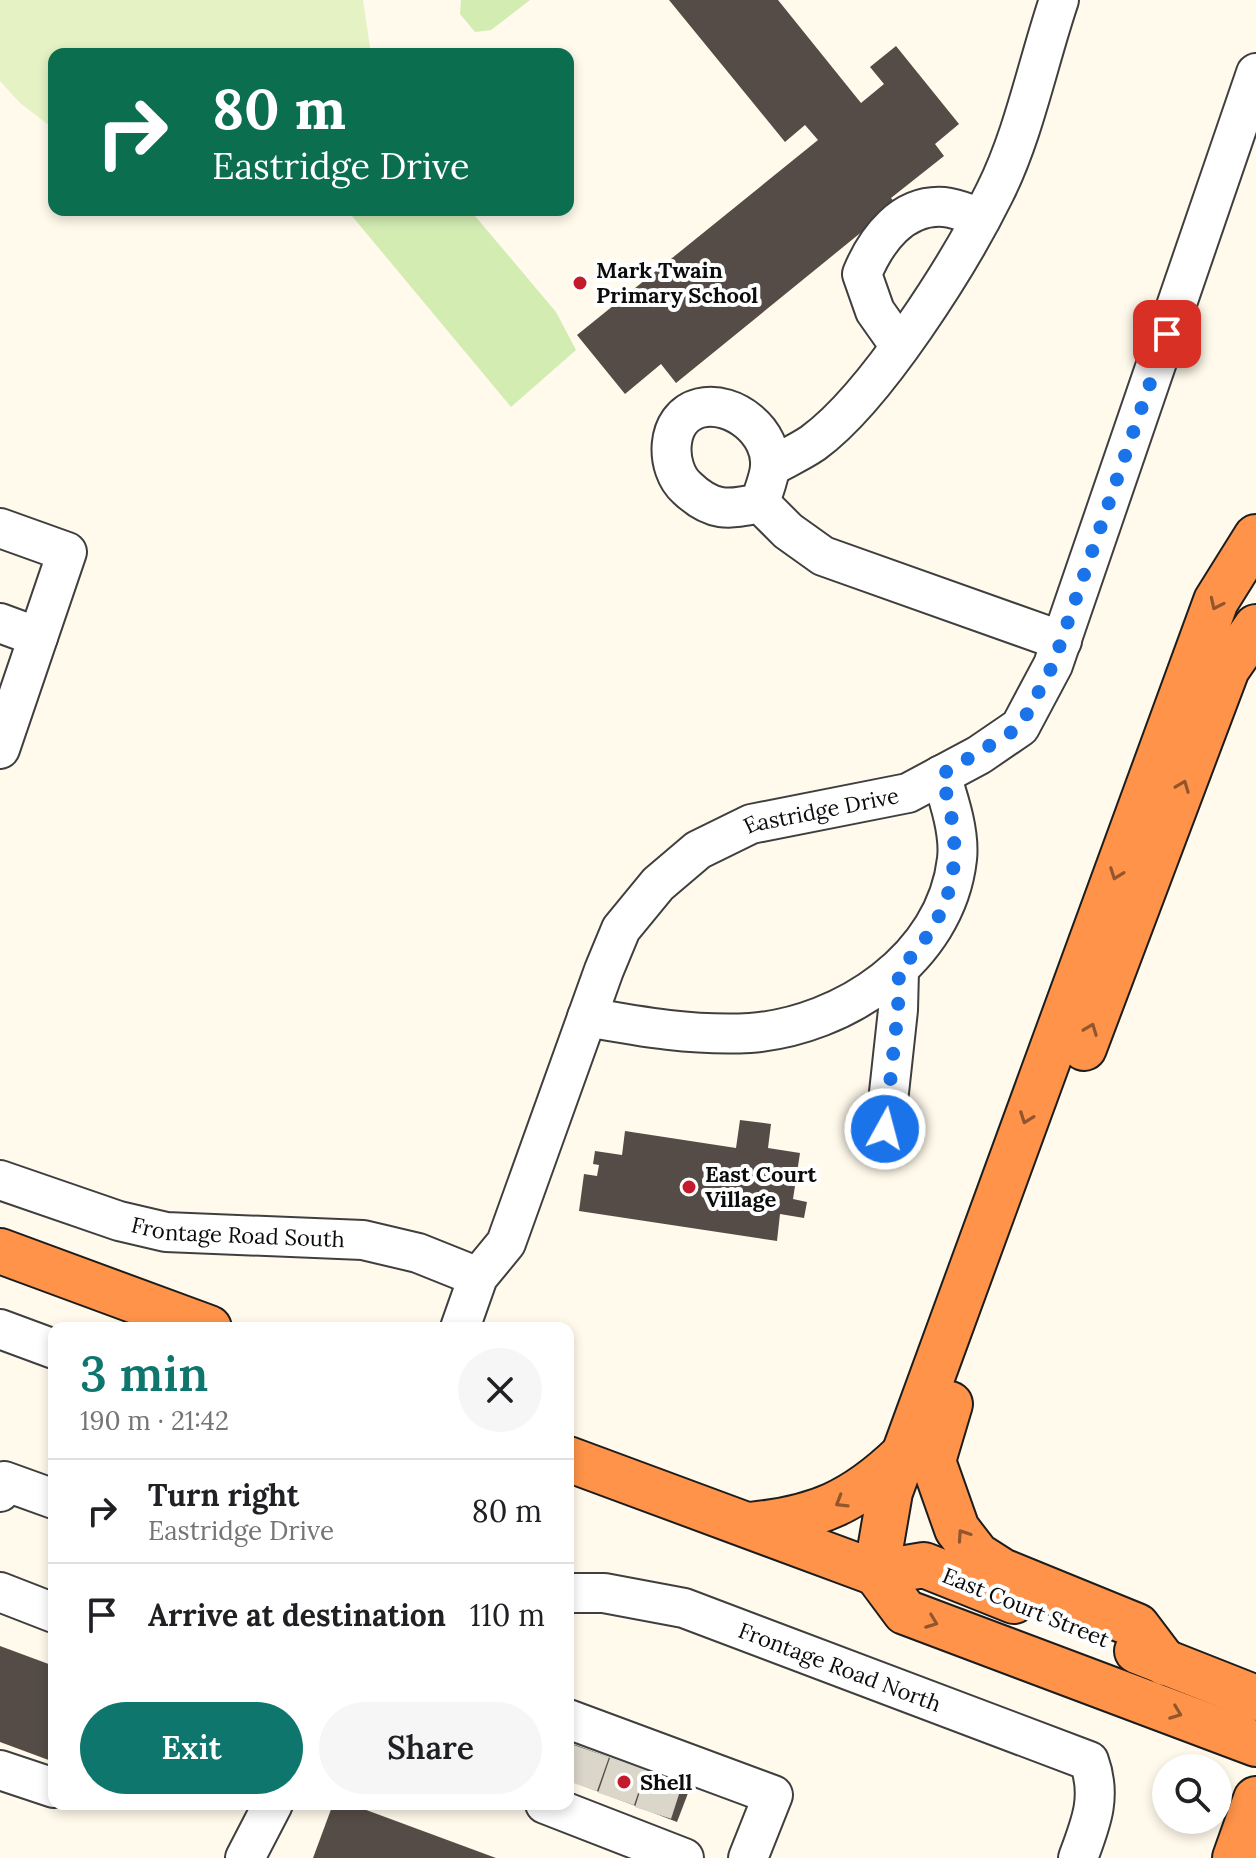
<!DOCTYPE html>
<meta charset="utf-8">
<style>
:root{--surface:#fff;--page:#f6f6f6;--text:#202124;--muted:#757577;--line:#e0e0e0;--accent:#0f766e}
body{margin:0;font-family:Lora,serif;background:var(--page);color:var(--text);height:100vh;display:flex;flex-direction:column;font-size:30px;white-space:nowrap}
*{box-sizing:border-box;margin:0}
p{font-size:26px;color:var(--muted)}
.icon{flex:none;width:44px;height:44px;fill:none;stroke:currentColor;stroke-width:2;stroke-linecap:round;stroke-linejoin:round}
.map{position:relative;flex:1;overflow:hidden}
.side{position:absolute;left:48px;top:1322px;width:526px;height:488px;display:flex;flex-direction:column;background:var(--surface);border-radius:16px;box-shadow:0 4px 12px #0003}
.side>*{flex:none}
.hud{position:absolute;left:48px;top:48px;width:526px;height:168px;border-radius:16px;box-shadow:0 4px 12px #0003;background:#0b6e4f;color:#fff;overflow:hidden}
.controls{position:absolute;left:1152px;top:1754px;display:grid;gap:16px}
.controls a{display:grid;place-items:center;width:80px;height:80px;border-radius:50%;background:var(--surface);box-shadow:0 4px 12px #0003;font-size:40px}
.pin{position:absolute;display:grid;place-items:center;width:68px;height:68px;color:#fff;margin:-34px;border-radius:16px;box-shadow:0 4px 12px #0006}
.me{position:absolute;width:88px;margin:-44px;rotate:7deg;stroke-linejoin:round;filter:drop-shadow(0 0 6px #0008)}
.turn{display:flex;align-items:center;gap:28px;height:168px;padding:0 32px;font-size:36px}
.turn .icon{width:104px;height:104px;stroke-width:2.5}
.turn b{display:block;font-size:56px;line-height:68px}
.round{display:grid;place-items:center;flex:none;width:84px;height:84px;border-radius:42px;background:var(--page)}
.head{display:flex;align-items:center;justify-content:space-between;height:136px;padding:0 32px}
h1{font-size:48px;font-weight:600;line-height:60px;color:var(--accent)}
.action{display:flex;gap:16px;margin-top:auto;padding:16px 32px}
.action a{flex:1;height:92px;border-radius:48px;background:var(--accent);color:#fff;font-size:32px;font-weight:600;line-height:92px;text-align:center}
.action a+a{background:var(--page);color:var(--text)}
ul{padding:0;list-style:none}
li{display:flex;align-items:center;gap:24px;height:104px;padding:0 32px;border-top:2px solid var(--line)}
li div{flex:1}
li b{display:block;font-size:30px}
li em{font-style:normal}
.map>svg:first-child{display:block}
</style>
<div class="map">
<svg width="1256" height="1858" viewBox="0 0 1256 1858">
<rect width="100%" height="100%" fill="#fffaeb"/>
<!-- green -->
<g fill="#d3ecb2">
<path d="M 461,0 L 530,0 L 491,30 L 475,32 L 460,14 Z"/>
<path d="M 347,210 L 470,210 L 556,312 L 576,350 L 511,407 Z"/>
</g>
<!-- pitch -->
<path fill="#e5f2c4" d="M 0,0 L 363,0 L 371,54 L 54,54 L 54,129 L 20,103 L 0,81 Z"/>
<!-- building -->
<g fill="#554c47">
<path d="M 669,0 L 778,0 L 861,103 L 884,84 L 870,67 L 896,46 L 959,124 L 935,144 L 944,156 L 891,198 L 896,204 L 676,383 L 661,364 L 625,394 L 577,335 L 818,140 L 805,125 L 785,142 Z"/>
<path d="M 740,1120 L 771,1124 L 768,1148 L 800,1153 L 793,1199 L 807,1202 L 804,1218 L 780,1214 L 777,1241 L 579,1211 L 584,1174 L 597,1176 L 599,1165 L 593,1164 L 595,1151 L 622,1155 L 625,1131 L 736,1148 Z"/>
<path d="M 0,1646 L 54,1666 L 54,1762 L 0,1742 Z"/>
<path d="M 568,1742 L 690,1788 L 677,1822 L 568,1780 Z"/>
<path d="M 333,1804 L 350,1804 L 496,1858 L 313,1858 Z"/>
</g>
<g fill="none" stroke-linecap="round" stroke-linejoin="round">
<!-- minor-tunnel -->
<g stroke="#dbd6ca" stroke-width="38" stroke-dasharray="38 19" stroke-linecap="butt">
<path d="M 579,1785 L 591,1751"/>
<path d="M 616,1799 L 628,1764"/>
<path d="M 653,1813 L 664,1779"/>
</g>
<!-- minor casing -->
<g stroke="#3f3f3f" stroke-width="42">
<g id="minor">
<path d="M 899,345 L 875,311 L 862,274 C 876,240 902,204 944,207 C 956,208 969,214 981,218"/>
<path d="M 770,467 C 784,459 800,452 813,443 C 876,397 960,263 995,192 C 1024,134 1038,62 1059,0"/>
<path d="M 760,503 C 728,510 712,512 687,488 C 665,469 664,417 700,408 C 734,400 773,433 770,467 C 769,479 763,492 760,503 L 788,531 L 823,556 L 1062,641"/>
<path d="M 0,528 L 67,552 L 0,749"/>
<path d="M 0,623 L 38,637"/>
<path d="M 587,1017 C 642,1027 694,1036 750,1033 C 844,1026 946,958 957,859 C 960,833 949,800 941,775"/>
<path d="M 885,1129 L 898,1010 L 899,970"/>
<path id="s1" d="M 0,1180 L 119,1221 L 166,1232 L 363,1240 L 418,1253 L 478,1277"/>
<path id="s2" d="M 460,1328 L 478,1277 L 506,1243 L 604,970 L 621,929 L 658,884 L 698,850 L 751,824 L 908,793 L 979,755 L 1020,727 L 1053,665 L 1256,73"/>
<path d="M 0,1329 L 54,1349"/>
<path d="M 0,1492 L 4,1481 L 54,1499"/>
<path d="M 0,1592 L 54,1613"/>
<path id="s3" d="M 568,1593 L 604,1593 L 684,1608 L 1089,1761 C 1102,1797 1091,1823 1078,1858"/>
<path d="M 568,1719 L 773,1795 L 748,1858"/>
<path d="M 0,1770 L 54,1788"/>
<path d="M 545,1804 L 684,1858"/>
<path d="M 245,1858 L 273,1804"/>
</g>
</g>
<!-- highway casing -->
<g stroke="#1d1d1d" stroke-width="48">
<g id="highway">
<path d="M 1256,537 L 1216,601 L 890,1492 L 876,1573 L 905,1612 L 1256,1744"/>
<path d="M 1084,1048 L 1227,669 L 1256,627"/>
<path d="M 0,1251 L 209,1328"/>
<path d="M 950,1404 L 933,1461 L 957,1529 L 977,1555 L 1002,1571 L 1137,1626 L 1165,1663"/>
<path d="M 568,1459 L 876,1573 L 924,1565 L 1014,1601"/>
<path d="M 750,1525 C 817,1518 854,1502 903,1455"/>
<path d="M 1137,1651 L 1256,1698"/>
<path d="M 1235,1858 L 1256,1799"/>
</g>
</g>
<!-- minor -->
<use href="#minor" stroke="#fff" stroke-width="38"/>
<!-- highway -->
<use href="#highway" stroke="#ff9349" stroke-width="44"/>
</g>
<!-- one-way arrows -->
<defs><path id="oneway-chevron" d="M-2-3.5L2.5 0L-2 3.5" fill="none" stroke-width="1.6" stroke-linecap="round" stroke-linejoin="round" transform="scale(2)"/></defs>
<g stroke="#92562e">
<use href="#oneway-chevron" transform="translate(1216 604) rotate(115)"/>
<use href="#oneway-chevron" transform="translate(1183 786) rotate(-69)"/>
<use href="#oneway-chevron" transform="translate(1116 874) rotate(110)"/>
<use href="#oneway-chevron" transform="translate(1091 1029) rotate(-69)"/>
<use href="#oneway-chevron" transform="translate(1026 1118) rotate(110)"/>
<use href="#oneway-chevron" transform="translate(841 1502) rotate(149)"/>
<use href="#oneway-chevron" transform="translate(963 1535) rotate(-124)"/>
<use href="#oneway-chevron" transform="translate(932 1622) rotate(21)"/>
<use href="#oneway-chevron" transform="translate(1176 1713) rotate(21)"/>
</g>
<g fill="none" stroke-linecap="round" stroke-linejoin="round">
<!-- route -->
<path stroke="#1a73e8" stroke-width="14" stroke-dasharray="0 25.2" d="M 885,1129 L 898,1010 L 899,970 C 958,909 966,855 941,775 L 1020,727 L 1053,665 L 1167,334"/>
</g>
<!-- markers -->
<g fill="#c51a2b" stroke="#fff" stroke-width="3">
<circle cx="580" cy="283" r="8"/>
<circle cx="689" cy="1187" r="8"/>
<circle cx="624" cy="1782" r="8"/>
</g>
<g text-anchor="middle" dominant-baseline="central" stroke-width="8" stroke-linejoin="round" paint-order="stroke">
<!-- poi labels -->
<g font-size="22" font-weight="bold" fill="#0c0c0c" stroke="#fff" text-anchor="start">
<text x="596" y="270">Mark Twain<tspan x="596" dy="25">Primary School</tspan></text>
<text x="705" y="1174">East Court<tspan x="705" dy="25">Village</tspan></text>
<text x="640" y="1782">Shell</text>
</g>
<!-- street labels -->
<g font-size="22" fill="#0c0c0c" stroke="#fff">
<text stroke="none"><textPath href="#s2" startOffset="674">Eastridge Drive</textPath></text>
<text stroke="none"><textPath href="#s1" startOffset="246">Frontage Road South</textPath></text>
<text transform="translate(1026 1607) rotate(22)">East Court Street</text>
<text stroke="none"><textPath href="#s3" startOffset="284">Frontage Road North</textPath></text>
</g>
</g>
</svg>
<div class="controls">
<a><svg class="icon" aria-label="search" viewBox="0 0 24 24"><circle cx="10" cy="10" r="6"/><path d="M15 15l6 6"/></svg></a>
</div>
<div class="pin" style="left:1167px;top:334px;background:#d93025"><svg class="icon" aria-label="arrive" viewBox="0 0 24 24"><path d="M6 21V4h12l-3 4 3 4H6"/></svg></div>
<svg class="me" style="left:885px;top:1129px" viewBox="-20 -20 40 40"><circle r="17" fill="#1a73e8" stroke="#fff" stroke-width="3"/><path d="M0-11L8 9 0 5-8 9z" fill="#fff"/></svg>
<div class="hud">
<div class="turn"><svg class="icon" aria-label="right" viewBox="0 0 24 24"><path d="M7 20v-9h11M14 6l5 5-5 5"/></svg><div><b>80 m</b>Eastridge Drive</div></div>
</div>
<section class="side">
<div class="head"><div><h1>3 min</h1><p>190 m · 21:42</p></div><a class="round"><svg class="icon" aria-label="close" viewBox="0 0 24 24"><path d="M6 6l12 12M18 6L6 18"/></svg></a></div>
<ul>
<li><svg class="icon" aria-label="right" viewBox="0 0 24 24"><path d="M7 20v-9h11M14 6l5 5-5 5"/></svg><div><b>Turn right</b><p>Eastridge Drive</p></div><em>80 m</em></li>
<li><svg class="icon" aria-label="arrive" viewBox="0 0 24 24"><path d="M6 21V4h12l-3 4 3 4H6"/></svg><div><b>Arrive at destination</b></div><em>110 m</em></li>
</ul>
<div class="action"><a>Exit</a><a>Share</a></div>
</section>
</div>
